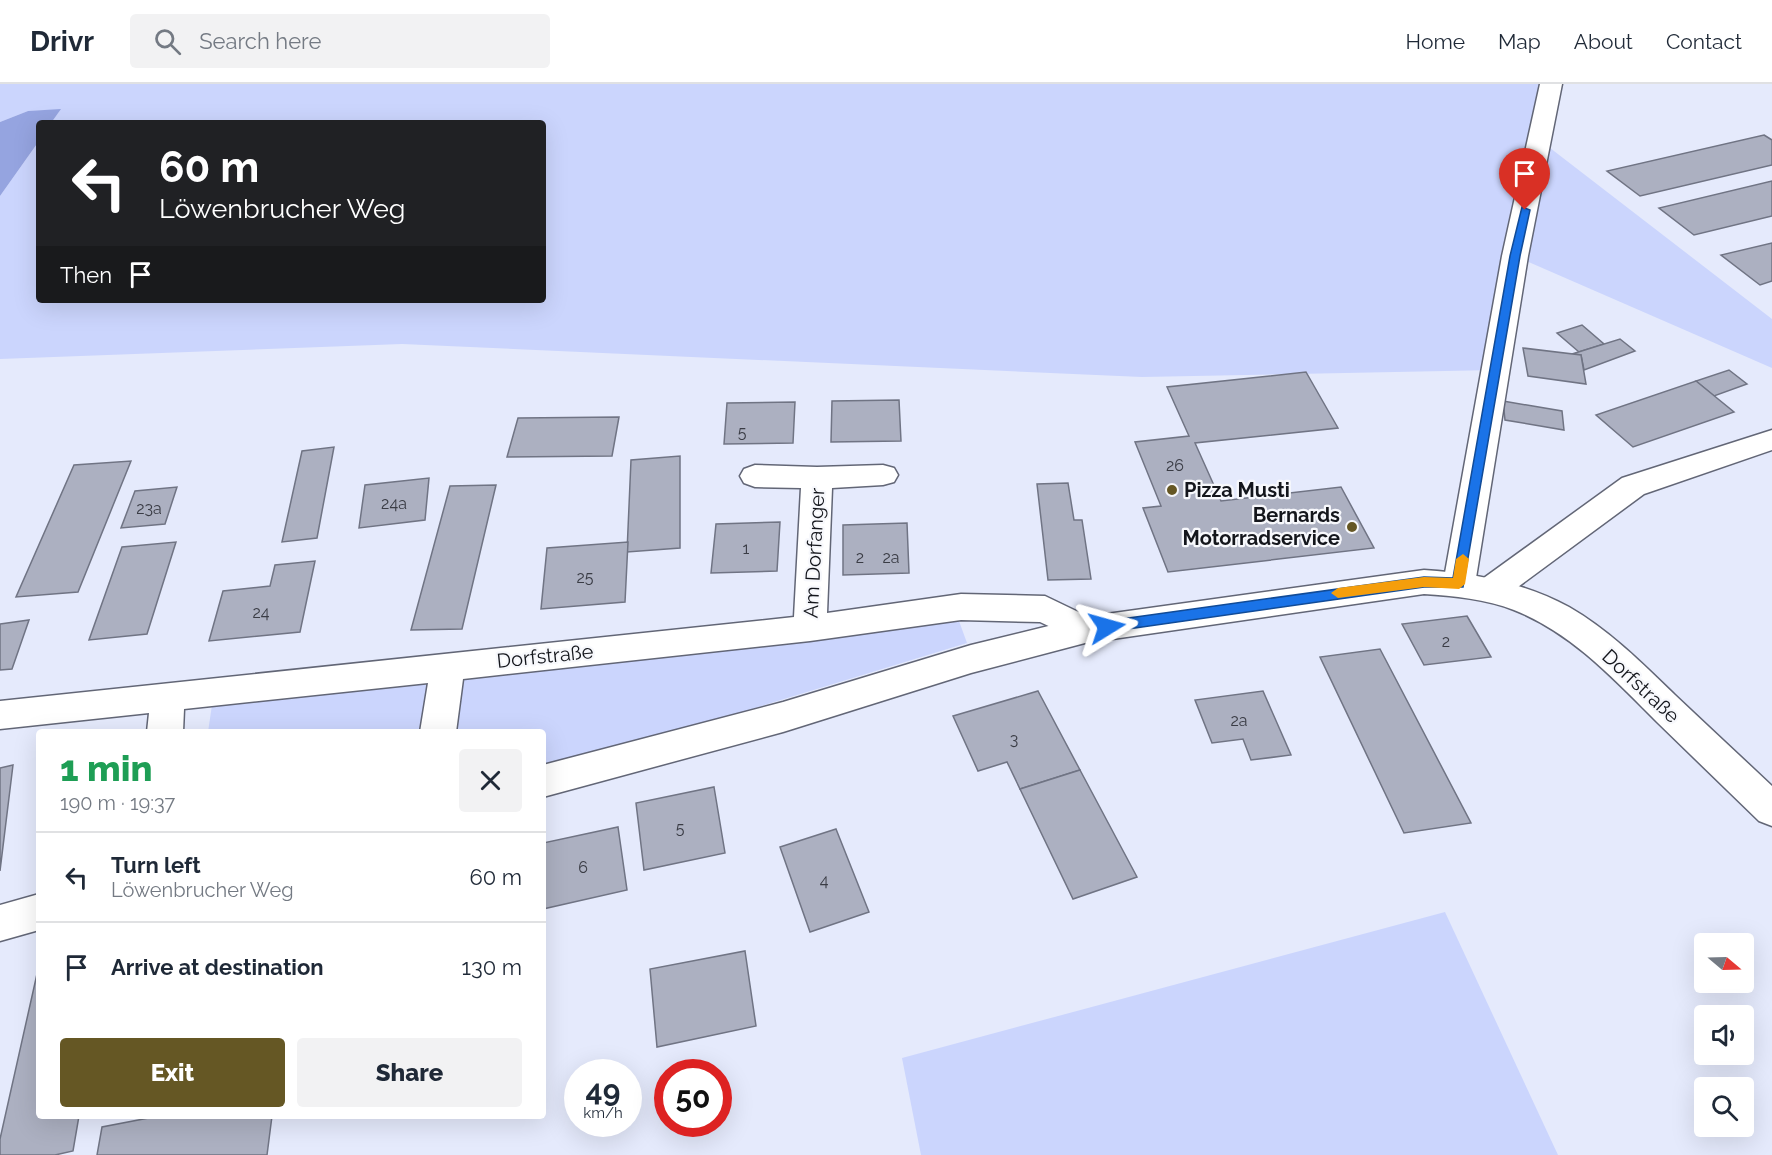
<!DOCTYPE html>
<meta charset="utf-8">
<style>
:root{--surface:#fff;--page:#f2f2f3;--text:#1f2937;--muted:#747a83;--line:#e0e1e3;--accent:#655724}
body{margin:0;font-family:Raleway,sans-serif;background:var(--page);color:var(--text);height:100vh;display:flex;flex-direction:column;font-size:22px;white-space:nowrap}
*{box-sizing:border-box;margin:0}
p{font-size:20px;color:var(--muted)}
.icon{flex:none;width:33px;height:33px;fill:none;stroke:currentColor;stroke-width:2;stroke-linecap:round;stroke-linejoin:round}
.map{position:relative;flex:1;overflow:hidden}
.side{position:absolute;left:36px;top:645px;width:510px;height:390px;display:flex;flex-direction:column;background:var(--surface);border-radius:6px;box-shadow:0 6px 24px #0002}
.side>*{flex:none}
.guide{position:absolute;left:36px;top:36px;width:510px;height:183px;border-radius:6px;box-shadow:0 6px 24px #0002;background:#202124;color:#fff;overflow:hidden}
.needle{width:39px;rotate:109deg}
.controls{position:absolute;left:1694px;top:849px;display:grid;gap:12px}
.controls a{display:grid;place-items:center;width:60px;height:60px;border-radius:6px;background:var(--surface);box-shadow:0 6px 24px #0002;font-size:30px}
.speed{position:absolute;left:564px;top:975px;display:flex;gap:12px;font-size:30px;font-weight:700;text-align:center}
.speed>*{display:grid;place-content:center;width:78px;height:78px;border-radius:50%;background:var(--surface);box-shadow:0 6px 24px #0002;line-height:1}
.speed small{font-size:15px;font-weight:400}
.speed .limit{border:9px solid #d22;background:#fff;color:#111}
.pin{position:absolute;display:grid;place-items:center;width:51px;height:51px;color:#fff;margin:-62px -26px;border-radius:50% 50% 50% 0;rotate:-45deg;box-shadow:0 0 6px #0007}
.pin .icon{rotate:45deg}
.me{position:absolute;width:66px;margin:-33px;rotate:82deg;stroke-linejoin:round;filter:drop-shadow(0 0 4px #0008)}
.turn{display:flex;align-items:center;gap:21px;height:126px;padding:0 24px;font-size:27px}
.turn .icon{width:78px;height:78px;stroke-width:2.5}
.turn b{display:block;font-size:42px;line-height:51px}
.then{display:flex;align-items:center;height:57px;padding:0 24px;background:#0003;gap:12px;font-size:22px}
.round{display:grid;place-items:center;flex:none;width:63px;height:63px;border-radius:6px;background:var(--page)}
.headline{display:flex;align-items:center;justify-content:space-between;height:102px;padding:0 24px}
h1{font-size:36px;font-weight:800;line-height:45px;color:#1e9e55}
.action{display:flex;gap:12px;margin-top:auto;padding:12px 24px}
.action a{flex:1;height:69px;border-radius:6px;background:var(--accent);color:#fff;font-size:24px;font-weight:800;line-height:69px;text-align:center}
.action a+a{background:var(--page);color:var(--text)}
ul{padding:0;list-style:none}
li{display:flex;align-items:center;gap:18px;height:90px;padding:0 24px;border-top:2px solid var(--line)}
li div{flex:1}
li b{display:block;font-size:22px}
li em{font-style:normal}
header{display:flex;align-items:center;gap:36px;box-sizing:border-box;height:84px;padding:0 30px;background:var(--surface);border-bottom:2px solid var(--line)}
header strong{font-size:28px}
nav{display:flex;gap:33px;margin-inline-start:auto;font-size:21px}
.search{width:420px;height:54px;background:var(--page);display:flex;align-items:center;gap:15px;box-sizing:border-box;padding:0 21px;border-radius:6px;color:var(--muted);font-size:22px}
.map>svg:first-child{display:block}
</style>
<header>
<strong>Drivr</strong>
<div class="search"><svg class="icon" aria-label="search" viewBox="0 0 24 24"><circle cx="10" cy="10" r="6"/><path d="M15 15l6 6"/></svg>Search here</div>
<nav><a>Home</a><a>Map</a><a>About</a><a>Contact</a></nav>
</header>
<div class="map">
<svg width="1772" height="1071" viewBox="0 0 1772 1071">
<rect width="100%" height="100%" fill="#e5eafc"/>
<!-- green -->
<g fill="#cbd5fd">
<path d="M 0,0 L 1551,0 L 1541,57 L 1772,235 L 1772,284 L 1515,172 L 1495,286 L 1142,293 L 402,260 L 0,275 L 0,112 L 39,57 L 39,216 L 543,216 L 543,39 L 51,39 L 60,26 L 28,27 L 0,38 Z"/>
<path d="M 959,537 L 967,559 L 543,689 L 543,648 L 208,648 L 212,621 Z"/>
<path d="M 1445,828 L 1558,1071 L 921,1071 L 902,974 Z"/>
</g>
<!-- forest -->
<path fill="#95a4e0" d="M 61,25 L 51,39 L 39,39 L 39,57 L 0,112 L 0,38 L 28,27 Z"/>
<!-- building -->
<g fill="#acb0c1" stroke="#707484" stroke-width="1.5">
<path d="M 1764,51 L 1772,56 L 1772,81 L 1640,112 L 1607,87 Z"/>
<path d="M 1772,97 L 1772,132 L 1694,151 L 1659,124 Z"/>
<path d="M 1772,159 L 1772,197 L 1760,201 L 1721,171 Z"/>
<path d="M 1582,241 L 1604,260 L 1579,268 L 1557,249 Z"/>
<path d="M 1620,255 L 1635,267 L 1584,286 L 1581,271 L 1572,270 Z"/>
<path d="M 1523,264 L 1581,271 L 1586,300 L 1528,292 Z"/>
<path d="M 1729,286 L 1747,300 L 1714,312 L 1696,297 Z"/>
<path d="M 1306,288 L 1338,344 L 1195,359 L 1221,417 L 1341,403 L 1374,464 L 1168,488 L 1143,424 L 1161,422 L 1135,358 L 1189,352 L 1167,303 Z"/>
<path d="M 1696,297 L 1734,328 L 1633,363 L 1596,331 Z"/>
<path d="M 899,316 L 901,357 L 831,358 L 832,317 Z"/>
<path d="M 1503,317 L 1562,327 L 1564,346 L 1505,336 Z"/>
<path d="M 795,318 L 793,359 L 724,360 L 727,319 Z"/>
<path d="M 619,333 L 612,372 L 507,373 L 518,334 Z"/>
<path d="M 334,363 L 317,454 L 282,458 L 302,367 Z"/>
<path d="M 680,372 L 680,464 L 627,468 L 631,376 Z"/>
<path d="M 131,377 L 78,508 L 16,513 L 74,381 Z"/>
<path d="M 429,394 L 425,436 L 359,444 L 365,401 Z"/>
<path d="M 1068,399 L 1074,436 L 1082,436 L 1091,495 L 1048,496 L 1037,400 Z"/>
<path d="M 496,401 L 462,545 L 411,546 L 450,402 Z"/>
<path d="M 177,403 L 165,440 L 121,444 L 135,407 Z"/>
<path d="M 780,438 L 777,487 L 711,489 L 716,440 Z"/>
<path d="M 907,439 L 909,489 L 843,491 L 843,441 Z"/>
<path d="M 176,458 L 147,550 L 89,556 L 122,463 Z"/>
<path d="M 628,458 L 625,518 L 541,525 L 547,464 Z"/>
<path d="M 315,477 L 300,548 L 209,557 L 223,507 L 270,502 L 275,481 Z"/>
<path d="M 1467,532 L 1491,573 L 1424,581 L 1402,540 Z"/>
<path d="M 29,536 L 12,585 L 0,586 L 0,540 Z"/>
<path d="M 1380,565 L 1471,739 L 1404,749 L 1320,573 Z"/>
<path d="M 1038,607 L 1080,686 L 1020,705 L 1007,678 L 978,687 L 953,632 Z"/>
<path d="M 1263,607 L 1291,671 L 1251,676 L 1243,655 L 1212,659 L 1195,616 Z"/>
<path d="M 13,681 L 0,787 L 0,684 Z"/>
<path d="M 1080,686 L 1137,793 L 1073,815 L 1020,705 Z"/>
<path d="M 714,703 L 725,769 L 644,786 L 636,719 Z"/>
<path d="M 618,743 L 627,806 L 543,825 L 543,759 Z"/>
<path d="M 836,745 L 869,828 L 810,848 L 780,763 Z"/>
<path d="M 745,867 L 756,942 L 657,963 L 650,885 Z"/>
<path d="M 39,881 L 39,1032 L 79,1032 L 73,1067 L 55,1071 L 0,1071 L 0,1055 Z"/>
<path d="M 159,1032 L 272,1032 L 267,1071 L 97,1071 L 102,1043 Z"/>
</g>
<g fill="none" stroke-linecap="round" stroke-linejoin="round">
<!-- minor casing -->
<g stroke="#626676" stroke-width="3">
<g id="minor">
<path d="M 1540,0 L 1562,0 L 1528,172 L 1475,500 L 1470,509 L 1459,512 L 1448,509 L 1443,500 L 1502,172 Z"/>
<path d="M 1772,346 L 1772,366 L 1644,410 L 1503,514 L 1492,517 L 1481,514 L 1476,505 L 1481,496 L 1622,394 Z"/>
<path d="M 755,381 L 817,383 L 883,381 L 894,384 L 898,391 L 894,398 L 883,401 L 832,404 L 827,529 L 961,510 L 1045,512 L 1097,537 L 1102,546 L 1097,555 L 1085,559 L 1040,538 L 961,536 L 810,557 L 463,595 L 456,648 L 420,648 L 428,599 L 184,625 L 183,648 L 147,648 L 149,629 L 0,645 L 0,617 L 794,533 L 801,404 L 755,403 L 744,399 L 740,392 L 744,385 Z"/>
</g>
</g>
<!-- major casing -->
<g stroke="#626676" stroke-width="3">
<g id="major">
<path d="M 1424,486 C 1474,489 1525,499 1569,523 C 1609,546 1642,579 1675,611 C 1707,641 1740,672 1772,702 L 1772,742 L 1759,737 C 1725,704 1691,671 1657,638 C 1614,595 1572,549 1514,526 C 1486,515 1454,512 1424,510 L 1085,559 L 971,589 L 783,648 L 543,713 L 543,681 L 783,618 L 971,561 L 1085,533 Z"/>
<path d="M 39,810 L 39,846 L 0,857 L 0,821 Z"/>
</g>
</g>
<!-- minor -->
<use href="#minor" fill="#fff" fill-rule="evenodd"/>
<!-- major -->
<use href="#major" fill="#fff" fill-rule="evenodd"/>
</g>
<!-- route -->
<path fill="#1a73e8" stroke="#114b97" stroke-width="1.5" d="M 1522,123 L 1530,126 L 1520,172 L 1463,503 L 1424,503 L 1107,548 L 1102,546 L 1100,543 L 1102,539 L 1107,537 L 1424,493 L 1453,494 L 1510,172 Z"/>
<!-- slow -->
<path fill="#f59e0b" d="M 1463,470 L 1469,475 L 1465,500 L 1459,505 L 1424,503 L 1338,514 L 1331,509 L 1338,504 L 1424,493 L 1453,494 L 1456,475 Z"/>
<!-- markers -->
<g fill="#655724" stroke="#f7f8fc" stroke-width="2">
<circle cx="1172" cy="406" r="6"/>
<circle cx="1352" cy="443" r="6"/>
</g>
<g text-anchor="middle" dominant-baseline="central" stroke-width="4.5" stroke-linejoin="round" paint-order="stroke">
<!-- number labels -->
<g font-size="16" fill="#3a3c45">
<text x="742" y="348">5</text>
<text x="1175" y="381">26</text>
<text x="394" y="419">24a</text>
<text x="149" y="424">23a</text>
<text x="746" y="464">1</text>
<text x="860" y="473">2</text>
<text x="891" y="473">2a</text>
<text x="585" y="493">25</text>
<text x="261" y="528">24</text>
<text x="1446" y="557">2</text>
<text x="1239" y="636">2a</text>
<text x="1014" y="655">3</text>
<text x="680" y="744">5</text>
<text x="583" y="783">6</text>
<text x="824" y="796">4</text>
</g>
<!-- poi labels -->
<g font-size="20" font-weight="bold" fill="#14161c" stroke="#f7f8fc" text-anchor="start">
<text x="1184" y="406">Pizza Musti</text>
<text x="1340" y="431" text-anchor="end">Bernards<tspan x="1340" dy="23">Motorradservice</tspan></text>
</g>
<!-- street labels -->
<g font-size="20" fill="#14161c" stroke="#f7f8fc">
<text transform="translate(814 469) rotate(-87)">Am Dorfanger</text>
<text transform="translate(545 572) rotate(-6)">Dorfstraße</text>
<text transform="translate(1641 602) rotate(43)">Dorfstraße</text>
</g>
</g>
</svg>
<div class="controls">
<a><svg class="needle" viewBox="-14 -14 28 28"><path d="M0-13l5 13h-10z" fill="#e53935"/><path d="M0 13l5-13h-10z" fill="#747a83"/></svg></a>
<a><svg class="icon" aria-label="sound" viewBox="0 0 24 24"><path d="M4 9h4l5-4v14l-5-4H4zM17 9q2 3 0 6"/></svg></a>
<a><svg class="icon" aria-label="search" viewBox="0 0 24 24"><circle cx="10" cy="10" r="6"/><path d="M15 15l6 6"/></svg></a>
</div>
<div class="speed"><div>49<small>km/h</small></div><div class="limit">50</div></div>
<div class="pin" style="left:1525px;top:126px;background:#d93025"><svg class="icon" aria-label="arrive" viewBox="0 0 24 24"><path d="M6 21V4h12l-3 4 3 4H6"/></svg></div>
<svg class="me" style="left:1107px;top:543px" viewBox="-20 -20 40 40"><path d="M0-17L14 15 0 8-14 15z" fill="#1a73e8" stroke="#fff" stroke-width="4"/></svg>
<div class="guide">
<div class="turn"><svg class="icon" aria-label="left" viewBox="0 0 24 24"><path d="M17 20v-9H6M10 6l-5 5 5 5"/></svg><div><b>60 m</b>Löwenbrucher Weg</div></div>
<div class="then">Then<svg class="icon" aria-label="arrive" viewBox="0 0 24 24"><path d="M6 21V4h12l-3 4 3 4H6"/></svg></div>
</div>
<section class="side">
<div class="headline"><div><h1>1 min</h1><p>190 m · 19:37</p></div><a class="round"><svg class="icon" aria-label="close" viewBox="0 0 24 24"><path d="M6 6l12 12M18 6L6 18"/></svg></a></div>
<ul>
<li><svg class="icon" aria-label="left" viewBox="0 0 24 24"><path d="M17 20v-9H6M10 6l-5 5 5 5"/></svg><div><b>Turn left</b><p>Löwenbrucher Weg</p></div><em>60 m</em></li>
<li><svg class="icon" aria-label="arrive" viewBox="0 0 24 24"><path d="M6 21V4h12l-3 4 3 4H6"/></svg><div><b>Arrive at destination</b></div><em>130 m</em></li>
</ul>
<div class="action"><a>Exit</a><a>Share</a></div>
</section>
</div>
